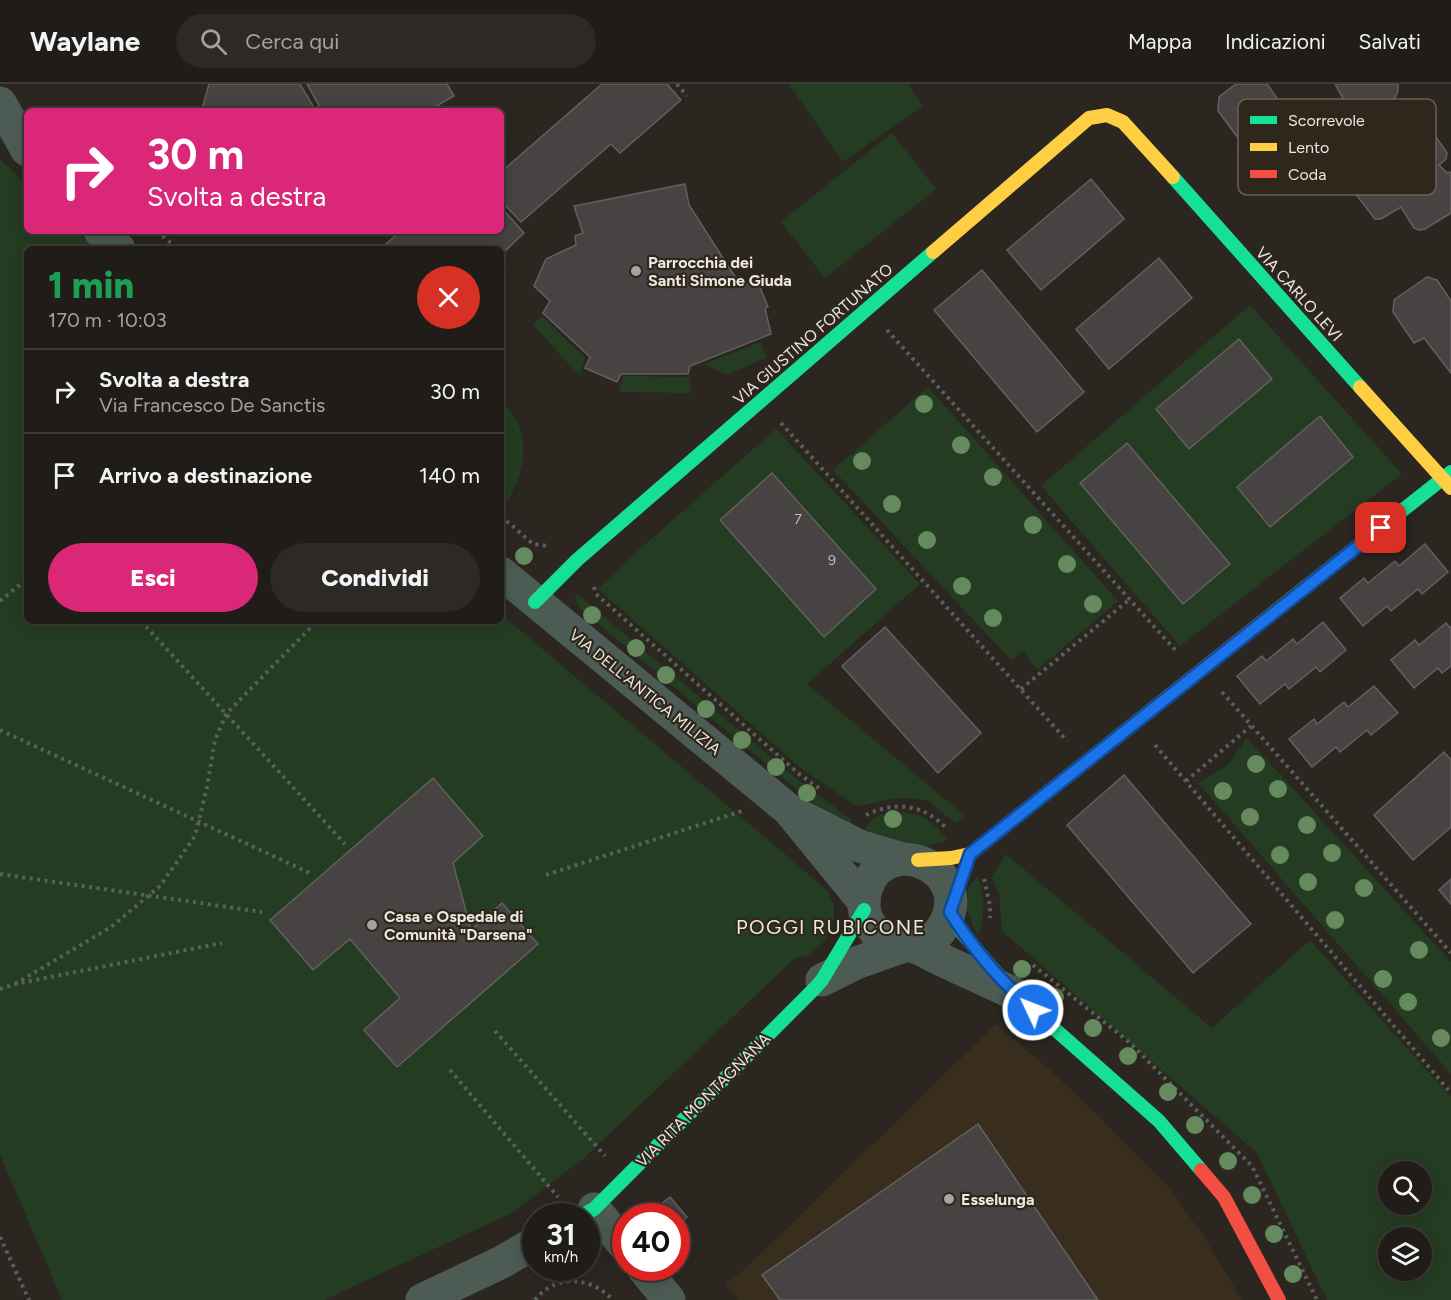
<!DOCTYPE html>
<html lang="it">
<meta charset="utf-8">
<style>
:root{--surface:#201c18;--page:#2d2925;--text:#f1f3f6;--muted:#a2a1a2;--line:#3d3a37;--accent:#db2777}
body{margin:0;font-family:Figtree,sans-serif;background:var(--page);color:var(--text);height:100vh;display:flex;flex-direction:column;font-size:22px;white-space:nowrap}
*{box-sizing:border-box;margin:0}
p{font-size:20px;color:var(--muted)}
.icon{flex:none;width:33px;height:33px;fill:none;stroke:currentColor;stroke-width:2;stroke-linecap:round;stroke-linejoin:round}
.map{position:relative;flex:1;overflow:hidden}
.details{position:absolute;left:24px;top:162px;width:480px;height:378px;display:flex;flex-direction:column;background:var(--surface);border-radius:9px;box-shadow:0 3px 15px #0003,0 0 0 2px var(--line)}
.details>*{flex:none}
.hud{position:absolute;left:24px;top:24px;width:480px;height:126px;border-radius:9px;box-shadow:0 3px 15px #0003,0 0 0 2px var(--line);background:#db2777;color:#fff;overflow:hidden}
.buttons{position:absolute;left:1378px;top:1077px;display:grid;gap:12px}
.buttons a{display:grid;place-items:center;width:54px;height:54px;border-radius:50%;background:var(--surface);box-shadow:0 3px 15px #0003,0 0 0 2px var(--line);font-size:30px}
.speed{position:absolute;left:522px;top:1119px;display:flex;gap:12px;font-size:30px;font-weight:700;text-align:center}
.speed>*{display:grid;place-content:center;width:78px;height:78px;border-radius:50%;background:var(--surface);box-shadow:0 3px 15px #0003,0 0 0 2px var(--line);line-height:1}
.speed small{font-size:15px;font-weight:400}
.speed .limit{border:9px solid #d22;background:#fff;color:#111}
.pin{position:absolute;display:grid;place-items:center;width:51px;height:51px;color:#fff;margin:-26px;border-radius:12px;box-shadow:0 3px 9px #0006}
.me{position:absolute;width:66px;margin:-33px;rotate:313deg;stroke-linejoin:round;filter:drop-shadow(0 0 4px #0008)}
.turn{display:flex;align-items:center;gap:21px;height:126px;padding:0 24px;font-size:27px}
.turn .icon{width:78px;height:78px;stroke-width:2.5}
.turn b{display:block;font-size:42px;line-height:51px}
.round{display:grid;place-items:center;flex:none;width:63px;height:63px;border-radius:32px;background:var(--page)}
.overview{display:flex;align-items:center;justify-content:space-between;height:102px;padding:0 24px}
h1{font-size:36px;font-weight:800;line-height:45px;color:#1e9e55}
.button{display:flex;gap:12px;margin-top:auto;padding:12px 24px}
.button a{flex:1;height:69px;border-radius:36px;background:var(--accent);color:#fff;font-size:24px;font-weight:800;line-height:69px;text-align:center}
.button a+a{background:var(--page);color:var(--text)}
ul{padding:0;list-style:none}
li{display:flex;align-items:center;gap:18px;height:84px;padding:0 24px;border-top:2px solid var(--line)}
li div{flex:1}
li b{display:block;font-size:22px}
li em{font-style:normal}
header{display:flex;align-items:center;gap:36px;box-sizing:border-box;height:84px;padding:0 30px;background:var(--surface);border-bottom:2px solid var(--line)}
header strong{font-size:28px}
nav{display:flex;gap:33px;margin-inline-start:auto;font-size:21px}
.search{width:420px;height:54px;background:var(--page);display:flex;align-items:center;gap:15px;box-sizing:border-box;padding:0 21px;border-radius:33px;color:var(--muted);font-size:22px}
.map>svg:first-child{display:block}
</style>
<header>
<strong>Waylane</strong>
<div class="search"><svg class="icon" aria-label="search" viewBox="0 0 24 24"><circle cx="10" cy="10" r="6"/><path d="M15 15l6 6"/></svg>Cerca qui</div>
<nav><a>Mappa</a><a>Indicazioni</a><a>Salvati</a></nav>
</header>
<div class="map">
<svg width="1451" height="1216" viewBox="0 0 1451 1216">
<rect width="100%" height="100%" fill="#2b2620"/>
<!-- built -->
<path fill="#392e1e" d="M 996,940 L 1049,985 L 1101,1034 L 1172,1107 L 1208,1159 L 1242,1216 L 739,1216 L 725,1198 L 745,1185 Z"/>
<!-- green -->
<g fill="#243c21" fill-rule="evenodd">
<path d="M 789,0 L 908,0 L 923,22 L 843,78 Z"/>
<path d="M 892,49 L 936,105 L 825,194 L 781,138 Z"/>
<path d="M 0,75 L 27,101 L 27,147 L 76,147 L 95,165 L 27,165 L 27,537 L 501,537 L 501,530 L 806,788 L 828,807 L 834,822 L 834,835 L 826,855 L 809,872 L 795,874 L 584,1074 L 512,1129 L 324,1216 L 62,1216 L 0,1071 Z"/>
<path d="M 1250,221 L 1402,390 L 1180,562 L 1041,402 Z"/>
<path d="M 542,232 L 585,274 L 580,292 L 533,241 Z"/>
<path d="M 761,258 L 766,274 L 726,291 L 704,280 Z"/>
<path d="M 623,292 L 690,293 L 691,309 L 619,308 Z"/>
<path d="M 928,303 L 1118,517 L 1037,586 L 1023,567 L 1011,576 L 833,386 Z"/>
<path d="M 502,316 C 532,349 528,379 508,417 L 501,411 Z"/>
<path d="M 776,345 L 920,500 L 807,600 L 965,732 L 956,739 L 952,737 L 928,716 L 901,714 L 884,716 L 861,722 L 855,721 L 802,685 L 598,505 L 642,463 Z"/>
<path d="M 575,508 L 798,696 L 852,736 L 848,745 L 800,708 L 579,524 L 576,516 Z"/>
<path d="M 1247,654 L 1451,878 L 1451,990 L 1198,699 L 1228,681 Z"/>
<path d="M 900,728 C 927,731 930,736 948,756 L 923,763 L 862,752 C 871,730 878,731 900,728 Z"/>
<path d="M 1006,770 L 1212,944 L 1310,856 L 1451,1013 L 1451,1216 L 1327,1216 L 1257,1069 L 1002,847 L 999,810 L 992,793 ZM 1389,1088 L 1422,1088 L 1422,1120 L 1389,1120 ZM 1389,1154 L 1422,1154 L 1422,1186 L 1389,1186 Z"/>
<path d="M 978,792 L 984,818 L 981,846 L 976,850 L 964,817 L 970,801 Z"/>
</g>
<!-- building -->
<g fill="#464342" stroke="#626060" stroke-width="1.5">
<path d="M 209,0 L 300,0 L 316,27 L 206,27 L 203,22 Z"/>
<path d="M 307,0 L 447,0 L 454,12 L 428,27 L 322,27 Z"/>
<path d="M 602,0 L 667,0 L 681,16 L 620,69 L 611,60 L 521,138 L 501,117 L 501,88 Z"/>
<path d="M 1236,0 L 1267,0 L 1289,31 L 1287,41 L 1305,64 L 1304,69 L 1268,97 L 1262,96 L 1238,65 L 1239,55 L 1218,27 L 1219,13 Z"/>
<path d="M 1335,0 L 1398,0 L 1398,7 L 1395,14 L 1356,32 L 1351,29 Z"/>
<path d="M 1414,37 L 1427,40 L 1447,69 L 1446,75 L 1439,81 L 1447,89 L 1451,88 L 1451,129 L 1425,145 L 1419,146 L 1414,144 L 1401,123 L 1381,135 L 1375,135 L 1348,100 L 1351,86 L 1378,70 L 1381,57 L 1385,52 Z"/>
<path d="M 1091,95 L 1124,135 L 1041,206 L 1007,166 Z"/>
<path d="M 685,100 L 689,121 L 739,199 L 759,201 L 768,223 L 765,224 L 771,250 L 690,282 L 688,290 L 621,290 L 617,298 L 585,284 L 590,273 L 543,229 L 550,217 L 534,202 L 546,175 L 576,161 L 575,152 L 583,149 L 574,122 Z"/>
<path d="M 501,123 L 524,149 L 501,171 L 501,165 L 380,165 L 401,147 L 501,147 Z"/>
<path d="M 1159,174 L 1192,214 L 1109,285 L 1076,245 Z"/>
<path d="M 982,186 L 1084,308 L 1037,348 L 934,226 Z"/>
<path d="M 1427,193 L 1437,196 L 1451,217 L 1451,289 L 1424,254 L 1414,259 L 1393,228 L 1394,216 Z"/>
<path d="M 1239,255 L 1272,295 L 1189,365 L 1156,325 Z"/>
<path d="M 1320,332 L 1353,373 L 1270,443 L 1237,403 Z"/>
<path d="M 1127,359 L 1230,480 L 1183,520 L 1080,399 Z"/>
<path d="M 772,389 L 876,505 L 824,553 L 720,436 Z"/>
<path d="M 1425,460 L 1448,488 L 1422,510 L 1418,505 L 1391,527 L 1387,522 L 1363,542 L 1340,514 L 1364,494 L 1368,499 L 1395,477 L 1399,482 Z"/>
<path d="M 1323,538 L 1346,566 L 1320,588 L 1316,583 L 1289,605 L 1285,600 L 1260,620 L 1237,592 L 1262,572 L 1266,577 L 1293,555 L 1297,560 Z"/>
<path d="M 1446,539 L 1450,544 L 1451,543 L 1451,582 L 1442,589 L 1438,584 L 1414,604 L 1391,576 L 1415,556 L 1419,561 Z"/>
<path d="M 885,543 L 981,649 L 938,689 L 842,582 Z"/>
<path d="M 1374,602 L 1398,629 L 1371,651 L 1367,646 L 1340,668 L 1336,663 L 1312,683 L 1289,655 L 1314,635 L 1317,640 L 1344,618 L 1348,623 Z"/>
<path d="M 1444,668 L 1451,676 L 1451,743 L 1413,776 L 1374,731 Z"/>
<path d="M 1124,691 L 1251,840 L 1193,889 L 1067,741 Z"/>
<path d="M 433,694 L 483,752 L 453,779 L 471,846 L 502,819 L 538,860 L 397,983 L 364,946 L 400,914 L 350,855 L 313,886 L 270,836 Z"/>
<path d="M 1451,795 L 1451,820 L 1439,806 Z"/>
<path d="M 978,1040 L 1098,1216 L 780,1216 L 762,1191 Z"/>
<path d="M 670,1113 L 687,1133 L 679,1140 L 676,1132 L 672,1132 L 661,1120 Z"/>
</g>
<g fill="none" stroke-linecap="round" stroke-linejoin="round">
<!-- path -->
<g stroke="#59615b" stroke-width="4" stroke-dasharray="3 4.5" stroke-linecap="butt">
<path d="M 677,0 L 687,12"/>
<path d="M 157,147 L 178,165"/>
<path d="M 887,246 L 1177,568"/>
<path d="M 781,339 L 1067,657"/>
<path d="M 501,432 L 533,460 L 547,462"/>
<path d="M 594,503 L 596,510 L 799,690 L 820,705"/>
<path d="M 0,517 L 27,495"/>
<path d="M 141,537 L 345,760"/>
<path d="M 1021,605 L 1130,515"/>
<path d="M 1222,608 L 1451,869"/>
<path d="M 0,646 L 310,789"/>
<path d="M 1155,661 L 1451,1009"/>
<path d="M 1186,697 L 1251,642"/>
<path d="M 866,731 C 895,717 924,720 946,744"/>
<path d="M 0,790 L 262,828"/>
<path d="M 546,791 L 742,727"/>
<path d="M 984,795 L 990,822 L 990,834"/>
<path d="M 1033,881 L 1129,958 L 1252,1082 L 1317,1216"/>
<path d="M 15,900 L 111,843 L 160,802 L 195,752 L 207,703 L 215,656 L 226,630 L 317,537"/>
<path d="M 0,905 L 15,900 L 222,859"/>
<path d="M 495,947 L 605,1072"/>
<path d="M 450,986 L 558,1113"/>
<path d="M 0,1153 L 29,1216"/>
<path d="M 535,1216 C 555,1190 591,1192 613,1216"/>
</g>
<!-- street -->
<g stroke="#4c5c55" stroke-width="33">
<path d="M 0,19 L 27,66"/>
<path d="M 100,147 L 119,165"/>
<path d="M 501,489 L 789,726 L 864,818"/>
<path d="M 804,734 L 859,762 L 903,775"/>
<path d="M 911,862 C 925,861 937,854 944,841 C 975,786 890,748 868,800 C 862,814 862,831 872,843 C 876,850 882,855 889,858 C 896,862 904,861 911,862 C 921,864 931,871 940,875 C 965,887 990,898 1015,910"/>
<path d="M 822,896 L 856,879 L 904,862"/>
<path d="M 594,1125 L 626,1163"/>
<path d="M 643,1184 L 669,1216"/>
<path d="M 422,1216 L 502,1178 L 536,1158"/>
</g>
<!-- fast -->
<g stroke="#16e098" stroke-width="14">
<path d="M 1173,93 L 1360,303"/>
<path d="M 1307,502 L 1451,388"/>
<path d="M 535,518 L 577,476 L 933,168"/>
<path d="M 950,828 L 963,850 L 1015,910 L 1159,1037 L 1201,1086"/>
<path d="M 581,1132 L 594,1125 L 815,904 L 822,896 L 864,826"/>
</g>
<!-- slow -->
<g stroke="#ffcf43" stroke-width="14">
<path d="M 933,168 L 1089,34 L 1107,31 L 1123,38 L 1173,93"/>
<path d="M 1360,303 L 1451,404"/>
<path d="M 918,776 L 951,774 L 970,770 L 1307,502"/>
</g>
<!-- jam -->
<path stroke="#f24e42" stroke-width="14" d="M 1201,1086 L 1224,1113 L 1279,1216"/>
</g>
<!-- trees -->
<g fill="#658a5e">
<circle cx="924" cy="320" r="9"/>
<circle cx="961" cy="361" r="9"/>
<circle cx="862" cy="377" r="9"/>
<circle cx="993" cy="393" r="9"/>
<circle cx="892" cy="420" r="9"/>
<circle cx="1033" cy="441" r="9"/>
<circle cx="927" cy="456" r="9"/>
<circle cx="524" cy="472" r="9"/>
<circle cx="1067" cy="480" r="9"/>
<circle cx="962" cy="502" r="9"/>
<circle cx="1093" cy="520" r="9"/>
<circle cx="592" cy="531" r="9"/>
<circle cx="993" cy="534" r="9"/>
<circle cx="636" cy="564" r="9"/>
<circle cx="666" cy="591" r="9"/>
<circle cx="706" cy="625" r="9"/>
<circle cx="742" cy="656" r="9"/>
<circle cx="1256" cy="680" r="9"/>
<circle cx="776" cy="683" r="9"/>
<circle cx="1278" cy="705" r="9"/>
<circle cx="1223" cy="707" r="9"/>
<circle cx="807" cy="709" r="9"/>
<circle cx="1250" cy="733" r="9"/>
<circle cx="893" cy="735" r="9"/>
<circle cx="1307" cy="741" r="9"/>
<circle cx="1332" cy="769" r="9"/>
<circle cx="1280" cy="771" r="9"/>
<circle cx="1308" cy="798" r="9"/>
<circle cx="1364" cy="804" r="9"/>
<circle cx="1335" cy="836" r="9"/>
<circle cx="1419" cy="866" r="9"/>
<circle cx="1022" cy="885" r="9"/>
<circle cx="1383" cy="895" r="9"/>
<circle cx="1055" cy="913" r="9"/>
<circle cx="1408" cy="918" r="9"/>
<circle cx="1093" cy="944" r="9"/>
<circle cx="1441" cy="954" r="9"/>
<circle cx="1128" cy="972" r="9"/>
<circle cx="1168" cy="1008" r="9"/>
<circle cx="1195" cy="1041" r="9"/>
<circle cx="1228" cy="1077" r="9"/>
<circle cx="1252" cy="1111" r="9"/>
<circle cx="1274" cy="1150" r="9"/>
<circle cx="1293" cy="1190" r="9"/>
</g>
<g fill="none" stroke-linecap="round" stroke-linejoin="round">
<!-- route casing -->
<g stroke="#114b97" stroke-width="15">
<path id="route" d="M 1033,926 C 1002,898 972,864 950,828 L 970,770 L 1381,444"/>
</g>
<!-- route -->
<use href="#route" stroke="#1a73e8" stroke-width="10"/>
</g>
<!-- markers -->
<g fill="#a8a39c" stroke="#2f271c" stroke-width="2">
<circle cx="636" cy="187" r="6"/>
<circle cx="372" cy="841" r="6"/>
<circle cx="949" cy="1115" r="6"/>
</g>
<g text-anchor="middle" dominant-baseline="central" stroke-width="4.5" stroke-linejoin="round" paint-order="stroke">
<!-- number labels -->
<g font-size="14" fill="#c2beb8">
<text x="798" y="435">7</text>
<text x="832" y="476">9</text>
</g>
<!-- poi labels -->
<g font-size="16" font-weight="bold" fill="#ece7df" stroke="#2f271c" text-anchor="start">
<text x="648" y="178">Parrocchia dei<tspan x="648" dy="18">Santi Simone Giuda</tspan></text>
<text x="384" y="832">Casa e Ospedale di<tspan x="384" dy="18">Comunità "Darsena"</tspan></text>
<text x="961" y="1115">Esselunga</text>
</g>
<!-- street labels -->
<g font-size="16" fill="#ece7df" stroke="#2f271c">
<text transform="translate(1299 210) rotate(48)">VIA CARLO LEVI</text>
<text transform="translate(813 250) rotate(-41)">VIA GIUSTINO FORTUNATO</text>
<text transform="translate(645 608) rotate(39)">VIA DELL'ANTICA MILIZIA</text>
<text transform="translate(703 1016) rotate(-45)">VIA RITA MONTAGNANA</text>
</g>
<!-- quarter labels -->
<g font-size="20" letter-spacing="1.5" fill="#ece7df" stroke="#2f271c">
<text x="831" y="843">POGGI RUBICONE</text>
</g>
</g>
<!-- legend -->
<rect x="1238" y="15" width="198" height="96" rx="9" fill="#2f271c" stroke="#686156" stroke-width="1.5"/>
<rect x="1250" y="32" width="27" height="8" fill="#16e098"/>
<rect x="1250" y="59" width="27" height="8" fill="#ffcf43"/>
<rect x="1250" y="86" width="27" height="8" fill="#f24e42"/>
<g font-size="16" fill="#ece7df">
<text x="1288" y="42">Scorrevole</text>
<text x="1288" y="69">Lento</text>
<text x="1288" y="96">Coda</text>
</g>
</svg>
<div class="buttons">
<a><svg class="icon" aria-label="search" viewBox="0 0 24 24"><circle cx="10" cy="10" r="6"/><path d="M15 15l6 6"/></svg></a>
<a><svg class="icon" aria-label="layers" viewBox="0 0 24 24"><path d="M12 4l9 5-9 5-9-5zM3 14l9 5 9-5"/></svg></a>
</div>
<div class="speed"><div>31<small>km/h</small></div><div class="limit">40</div></div>
<div class="pin" style="left:1381px;top:444px;background:#d93025"><svg class="icon" aria-label="arrive" viewBox="0 0 24 24"><path d="M6 21V4h12l-3 4 3 4H6"/></svg></div>
<svg class="me" style="left:1033px;top:926px" viewBox="-20 -20 40 40"><circle r="17" fill="#1a73e8" stroke="#fff" stroke-width="3"/><path d="M0-11L8 9 0 5-8 9z" fill="#fff"/></svg>
<div class="hud">
<div class="turn"><svg class="icon" aria-label="right" viewBox="0 0 24 24"><path d="M7 20v-9h11M14 6l5 5-5 5"/></svg><div><b>30 m</b>Svolta a destra</div></div>
</div>
<section class="details">
<div class="overview"><div><h1>1 min</h1><p>170 m · 10:03</p></div><a class="round" style="background:#d93025;color:#fff"><svg class="icon" aria-label="close" viewBox="0 0 24 24"><path d="M6 6l12 12M18 6L6 18"/></svg></a></div>
<ul>
<li><svg class="icon" aria-label="right" viewBox="0 0 24 24"><path d="M7 20v-9h11M14 6l5 5-5 5"/></svg><div><b>Svolta a destra</b><p>Via Francesco De Sanctis</p></div><em>30 m</em></li>
<li><svg class="icon" aria-label="arrive" viewBox="0 0 24 24"><path d="M6 21V4h12l-3 4 3 4H6"/></svg><div><b>Arrivo a destinazione</b></div><em>140 m</em></li>
</ul>
<div class="button"><a>Esci</a><a>Condividi</a></div>
</section>
</div>
